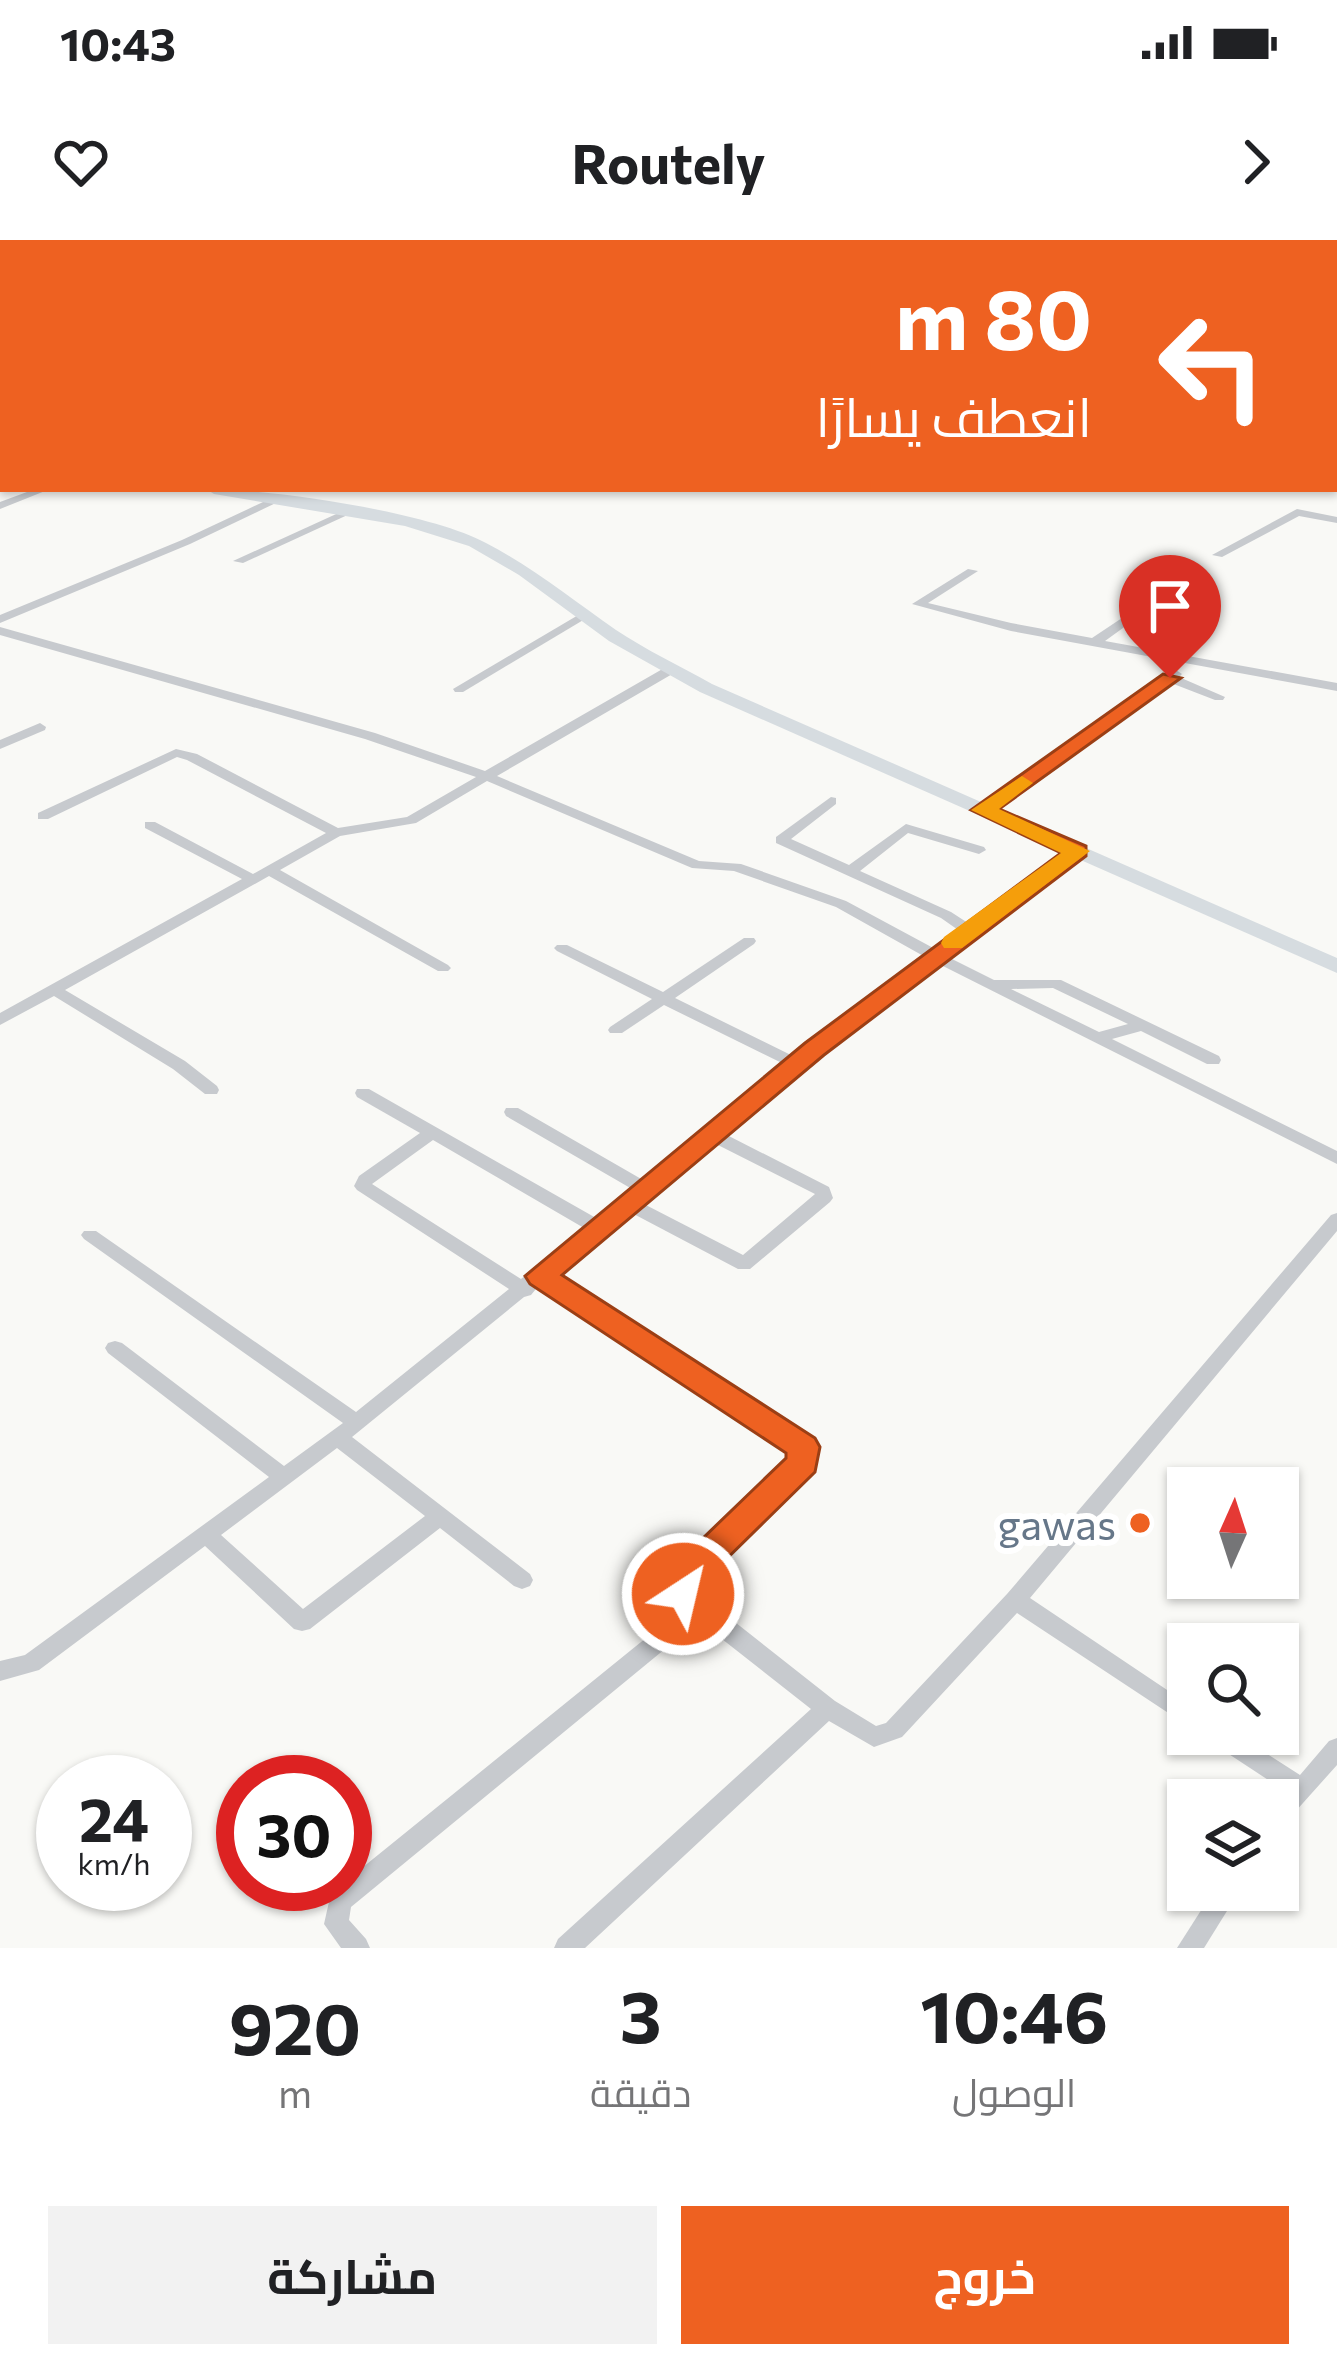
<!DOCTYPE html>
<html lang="ar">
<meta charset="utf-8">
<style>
:root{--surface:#fff;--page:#f2f2f2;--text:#202124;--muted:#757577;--accent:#ee6121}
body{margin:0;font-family:Commissioner,Cairo,sans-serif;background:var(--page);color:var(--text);direction:rtl;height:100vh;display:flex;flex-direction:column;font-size:45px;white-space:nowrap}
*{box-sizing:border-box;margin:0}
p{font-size:39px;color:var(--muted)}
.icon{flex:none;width:66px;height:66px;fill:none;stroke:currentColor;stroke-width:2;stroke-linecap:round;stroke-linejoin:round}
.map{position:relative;height:1708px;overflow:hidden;direction:ltr}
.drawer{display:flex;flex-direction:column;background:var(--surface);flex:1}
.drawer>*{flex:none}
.banner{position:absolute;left:0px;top:0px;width:1338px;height:252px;box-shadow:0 3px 9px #0004;direction:rtl;background:#ee6121;color:#fff;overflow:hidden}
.needle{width:78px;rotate:3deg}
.buttons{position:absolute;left:1167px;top:1227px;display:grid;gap:24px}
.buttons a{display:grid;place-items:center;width:132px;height:132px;border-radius:0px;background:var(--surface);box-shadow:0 3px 9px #0004;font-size:60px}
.speed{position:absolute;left:36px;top:1515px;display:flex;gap:24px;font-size:60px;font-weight:700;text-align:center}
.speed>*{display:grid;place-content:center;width:156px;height:156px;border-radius:50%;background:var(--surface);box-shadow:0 3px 9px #0004;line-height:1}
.speed small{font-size:30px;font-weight:400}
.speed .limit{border:18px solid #d22;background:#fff;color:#111}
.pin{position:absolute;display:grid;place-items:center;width:102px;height:102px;color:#fff;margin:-123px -51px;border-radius:50% 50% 50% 0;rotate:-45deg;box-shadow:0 0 12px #0007}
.pin .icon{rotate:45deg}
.me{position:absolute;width:132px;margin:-66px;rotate:35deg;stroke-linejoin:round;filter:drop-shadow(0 0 9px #0008)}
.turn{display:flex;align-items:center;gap:42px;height:252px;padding:0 48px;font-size:54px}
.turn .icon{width:156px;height:156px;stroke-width:2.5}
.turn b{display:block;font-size:84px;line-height:102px}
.eta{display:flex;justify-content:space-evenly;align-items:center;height:204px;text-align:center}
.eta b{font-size:72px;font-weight:700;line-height:84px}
.primary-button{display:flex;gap:24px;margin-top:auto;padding:24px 48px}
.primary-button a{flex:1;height:138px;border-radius:0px;background:var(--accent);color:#fff;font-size:48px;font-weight:700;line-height:138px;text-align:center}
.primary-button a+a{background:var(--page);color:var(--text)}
.status{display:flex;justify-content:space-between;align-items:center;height:84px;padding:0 60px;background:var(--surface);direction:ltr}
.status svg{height:33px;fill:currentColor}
header{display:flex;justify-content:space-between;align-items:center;height:156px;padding:0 48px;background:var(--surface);font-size:54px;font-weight:700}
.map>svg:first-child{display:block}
</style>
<div class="status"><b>10:43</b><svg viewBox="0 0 49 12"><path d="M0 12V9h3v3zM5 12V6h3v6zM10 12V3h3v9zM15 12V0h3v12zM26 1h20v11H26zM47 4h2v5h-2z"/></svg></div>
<header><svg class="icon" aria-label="forward" viewBox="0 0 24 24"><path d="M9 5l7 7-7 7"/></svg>Routely<svg class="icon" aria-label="heart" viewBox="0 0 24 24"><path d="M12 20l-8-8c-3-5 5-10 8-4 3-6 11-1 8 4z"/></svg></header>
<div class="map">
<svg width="1337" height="1708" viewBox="0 0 1337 1708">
<rect width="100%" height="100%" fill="#f9f9f6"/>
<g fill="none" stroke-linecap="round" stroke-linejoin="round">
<!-- street -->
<g fill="#c7cace" fill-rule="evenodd">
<path d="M 236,0 L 258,0 L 250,3 L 228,3 Z"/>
<path d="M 286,0 L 302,0 L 295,3 L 279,3 Z"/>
<path d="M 600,0 L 616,0 L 623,3 L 607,3 Z"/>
<path d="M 665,0 L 674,0 L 677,3 L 668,3 Z"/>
<rect x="0" y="10" width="3" height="5"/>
<path d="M 3,47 L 3,53 L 0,54 L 0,48 Z"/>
<path d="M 1335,126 L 1337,127 L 1337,133 L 1335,132 Z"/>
<path d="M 1337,148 L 1337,154 L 1335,155 L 1335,149 Z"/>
<path d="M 35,249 L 50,249 L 0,269 L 0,262 Z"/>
<path d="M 276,256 L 281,259 L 280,261 L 190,304 L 0,383 L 0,375 L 182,300 Z"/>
<path d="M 1297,269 L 1337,277 L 1337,283 L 1299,276 L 1222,317 L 1212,315 Z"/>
<path d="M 345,270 L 354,272 L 243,323 L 233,321 Z"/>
<path d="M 968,329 L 978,331 L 928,363 L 1011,383 L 1092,398 L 1170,346 L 1174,347 L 1174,351 L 1105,401 L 1337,443 L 1337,451 L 1011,391 L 912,364 Z"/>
<path d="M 580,374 L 590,376 L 463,452 L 455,452 L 453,449 Z"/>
<path d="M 0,387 L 375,493 L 485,531 L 666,427 L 674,427 L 674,433 L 497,536 L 699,621 L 741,624 L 846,661 L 937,710 L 961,692 L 941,678 L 776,603 L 776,597 L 831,557 L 836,558 L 836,564 L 791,599 L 849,625 L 906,584 L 984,607 L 986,610 L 979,614 L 908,593 L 860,631 L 951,672 L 971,685 L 1073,609 L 1083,609 L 1083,615 L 948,717 L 994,740 L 1061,740 L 1219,816 L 1221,820 L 1219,824 L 1207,824 L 1141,791 L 1112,799 L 1337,911 L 1337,924 L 939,724 L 821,813 L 723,893 L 829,947 L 833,958 L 830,962 L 750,1029 L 738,1029 L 628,971 L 552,1034 L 807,1197 L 813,1223 L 810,1229 L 695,1341 L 693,1349 L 835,1461 L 876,1486 L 886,1483 L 1007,1354 L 1331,975 L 1337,973 L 1337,991 L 1030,1358 L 1188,1464 L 1188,1486 L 1017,1373 L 902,1497 L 874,1507 L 829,1481 L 585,1708 L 554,1708 L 558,1699 L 811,1469 L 699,1381 L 351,1667 L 349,1680 L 366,1699 L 370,1708 L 341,1708 L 324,1684 L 331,1653 L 683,1368 L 678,1364 L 671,1349 L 678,1330 L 793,1221 L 791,1207 L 540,1044 L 531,1055 L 524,1057 L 352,1197 L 530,1334 L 533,1340 L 530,1346 L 522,1349 L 514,1346 L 440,1288 L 310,1389 L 302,1391 L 294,1389 L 205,1306 L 39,1430 L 0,1441 L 0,1421 L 25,1415 L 269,1237 L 108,1113 L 105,1108 L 108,1103 L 115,1101 L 122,1103 L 284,1226 L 343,1183 L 84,999 L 81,995 L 84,991 L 96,991 L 356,1172 L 509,1049 L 357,950 L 354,946 L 359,936 L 420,893 L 357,857 L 355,853 L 357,849 L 369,849 L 596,978 L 632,949 L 506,876 L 504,872 L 506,868 L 518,868 L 643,940 L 786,825 L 664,765 L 622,793 L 610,793 L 608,790 L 610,787 L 652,759 L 557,711 L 554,708 L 557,705 L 567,705 L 663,752 L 744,698 L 754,698 L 756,701 L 754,704 L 675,758 L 795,817 L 927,718 L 836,667 L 734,631 L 692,628 L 487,541 L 416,583 L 340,596 L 280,630 L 448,725 L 451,728 L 448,731 L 438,731 L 269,636 L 65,750 L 185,821 L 217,846 L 219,850 L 217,854 L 205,854 L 173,829 L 54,756 L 0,785 L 0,773 L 242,639 L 145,588 L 145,582 L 155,582 L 253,634 L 326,593 L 187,520 L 177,517 L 48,579 L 38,579 L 38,573 L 176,509 L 197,514 L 338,588 L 407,577 L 476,537 L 365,499 L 0,395 ZM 1053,748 L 1128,784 L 1099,792 L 1011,749 ZM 433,900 L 584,988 L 521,1039 L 372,944 ZM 712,902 L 815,954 L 743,1015 L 640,962 ZM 337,1208 L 425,1276 L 303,1369 L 221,1295 Z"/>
<path d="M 1176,430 L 1182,434 L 1179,437 L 1225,457 L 1223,460 L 1215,460 L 1171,443 L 988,573 L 978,573 L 978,567 Z"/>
<path d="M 40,483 L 46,487 L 45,490 L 0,509 L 0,500 Z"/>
<path d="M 1206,1494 L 1236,1494 L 1300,1535 L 1329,1501 L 1337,1498 L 1337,1525 L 1286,1582 L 1278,1585 L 1278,1560 L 1276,1560 L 1285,1551 L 1209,1501 Z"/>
<path d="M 1214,1650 L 1240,1650 L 1204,1708 L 1177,1708 Z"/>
</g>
<!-- primary -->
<g fill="#d6dce0" fill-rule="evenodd">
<rect x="0" y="209" width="3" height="8"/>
<path d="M 206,249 C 272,249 429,272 486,303 C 532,327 573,360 616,390 C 646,410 680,426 712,444 L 1337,718 L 1337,733 L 700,452 L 609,401 L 519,335 L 469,306 L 405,286 L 214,254 Z"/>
</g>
</g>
<!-- route -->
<path fill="#ee6121" stroke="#9b3f15" stroke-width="3" d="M 1163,434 L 1181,438 L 999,569 L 1086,606 L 1086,616 L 824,815 L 562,1035 L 815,1198 L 820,1207 L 815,1232 L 703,1342 L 696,1364 L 683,1369 L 671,1364 L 665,1354 L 674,1326 L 786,1218 L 786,1213 L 530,1044 L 525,1036 L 805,803 L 1061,613 L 971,570 Z"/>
<!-- slow -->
<path fill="#f59e0b" d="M 1022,536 L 1033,543 L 999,569 L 1090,611 L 962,708 L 944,708 L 941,703 L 944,697 L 1061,613 L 971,570 Z"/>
<!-- markers -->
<circle fill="#ee6121" stroke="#fff" stroke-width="4.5" cx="1140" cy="1283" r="12"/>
<g text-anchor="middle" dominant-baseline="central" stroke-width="12" stroke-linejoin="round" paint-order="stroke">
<!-- near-poi labels -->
<g font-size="42" fill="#667789" stroke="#fff" text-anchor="end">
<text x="1116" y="1283">gawas</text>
</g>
</g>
</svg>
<div class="buttons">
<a><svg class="needle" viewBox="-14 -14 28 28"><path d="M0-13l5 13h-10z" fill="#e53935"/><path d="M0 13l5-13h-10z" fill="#757577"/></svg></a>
<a><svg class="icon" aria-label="search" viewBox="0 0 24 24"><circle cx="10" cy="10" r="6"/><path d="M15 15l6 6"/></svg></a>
<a><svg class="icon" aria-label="layers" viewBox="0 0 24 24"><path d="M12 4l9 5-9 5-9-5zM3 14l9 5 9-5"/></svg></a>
</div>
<div class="speed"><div>24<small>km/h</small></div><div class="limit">30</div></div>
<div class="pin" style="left:1170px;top:438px;background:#d93025"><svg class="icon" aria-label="arrive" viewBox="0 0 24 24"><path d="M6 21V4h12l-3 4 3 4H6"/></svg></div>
<svg class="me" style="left:683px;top:1354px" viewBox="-20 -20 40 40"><circle r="17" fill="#ee6121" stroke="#fff" stroke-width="3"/><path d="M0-11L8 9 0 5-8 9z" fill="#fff"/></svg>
<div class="banner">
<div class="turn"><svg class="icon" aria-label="left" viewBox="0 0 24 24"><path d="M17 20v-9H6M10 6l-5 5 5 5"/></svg><div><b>80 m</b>انعطف يسارًا</div></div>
</div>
</div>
<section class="drawer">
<div class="eta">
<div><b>10:46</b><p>الوصول</p></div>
<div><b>3</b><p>دقيقة</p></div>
<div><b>920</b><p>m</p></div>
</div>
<div class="primary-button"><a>خروج</a><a>مشاركة</a></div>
</section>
